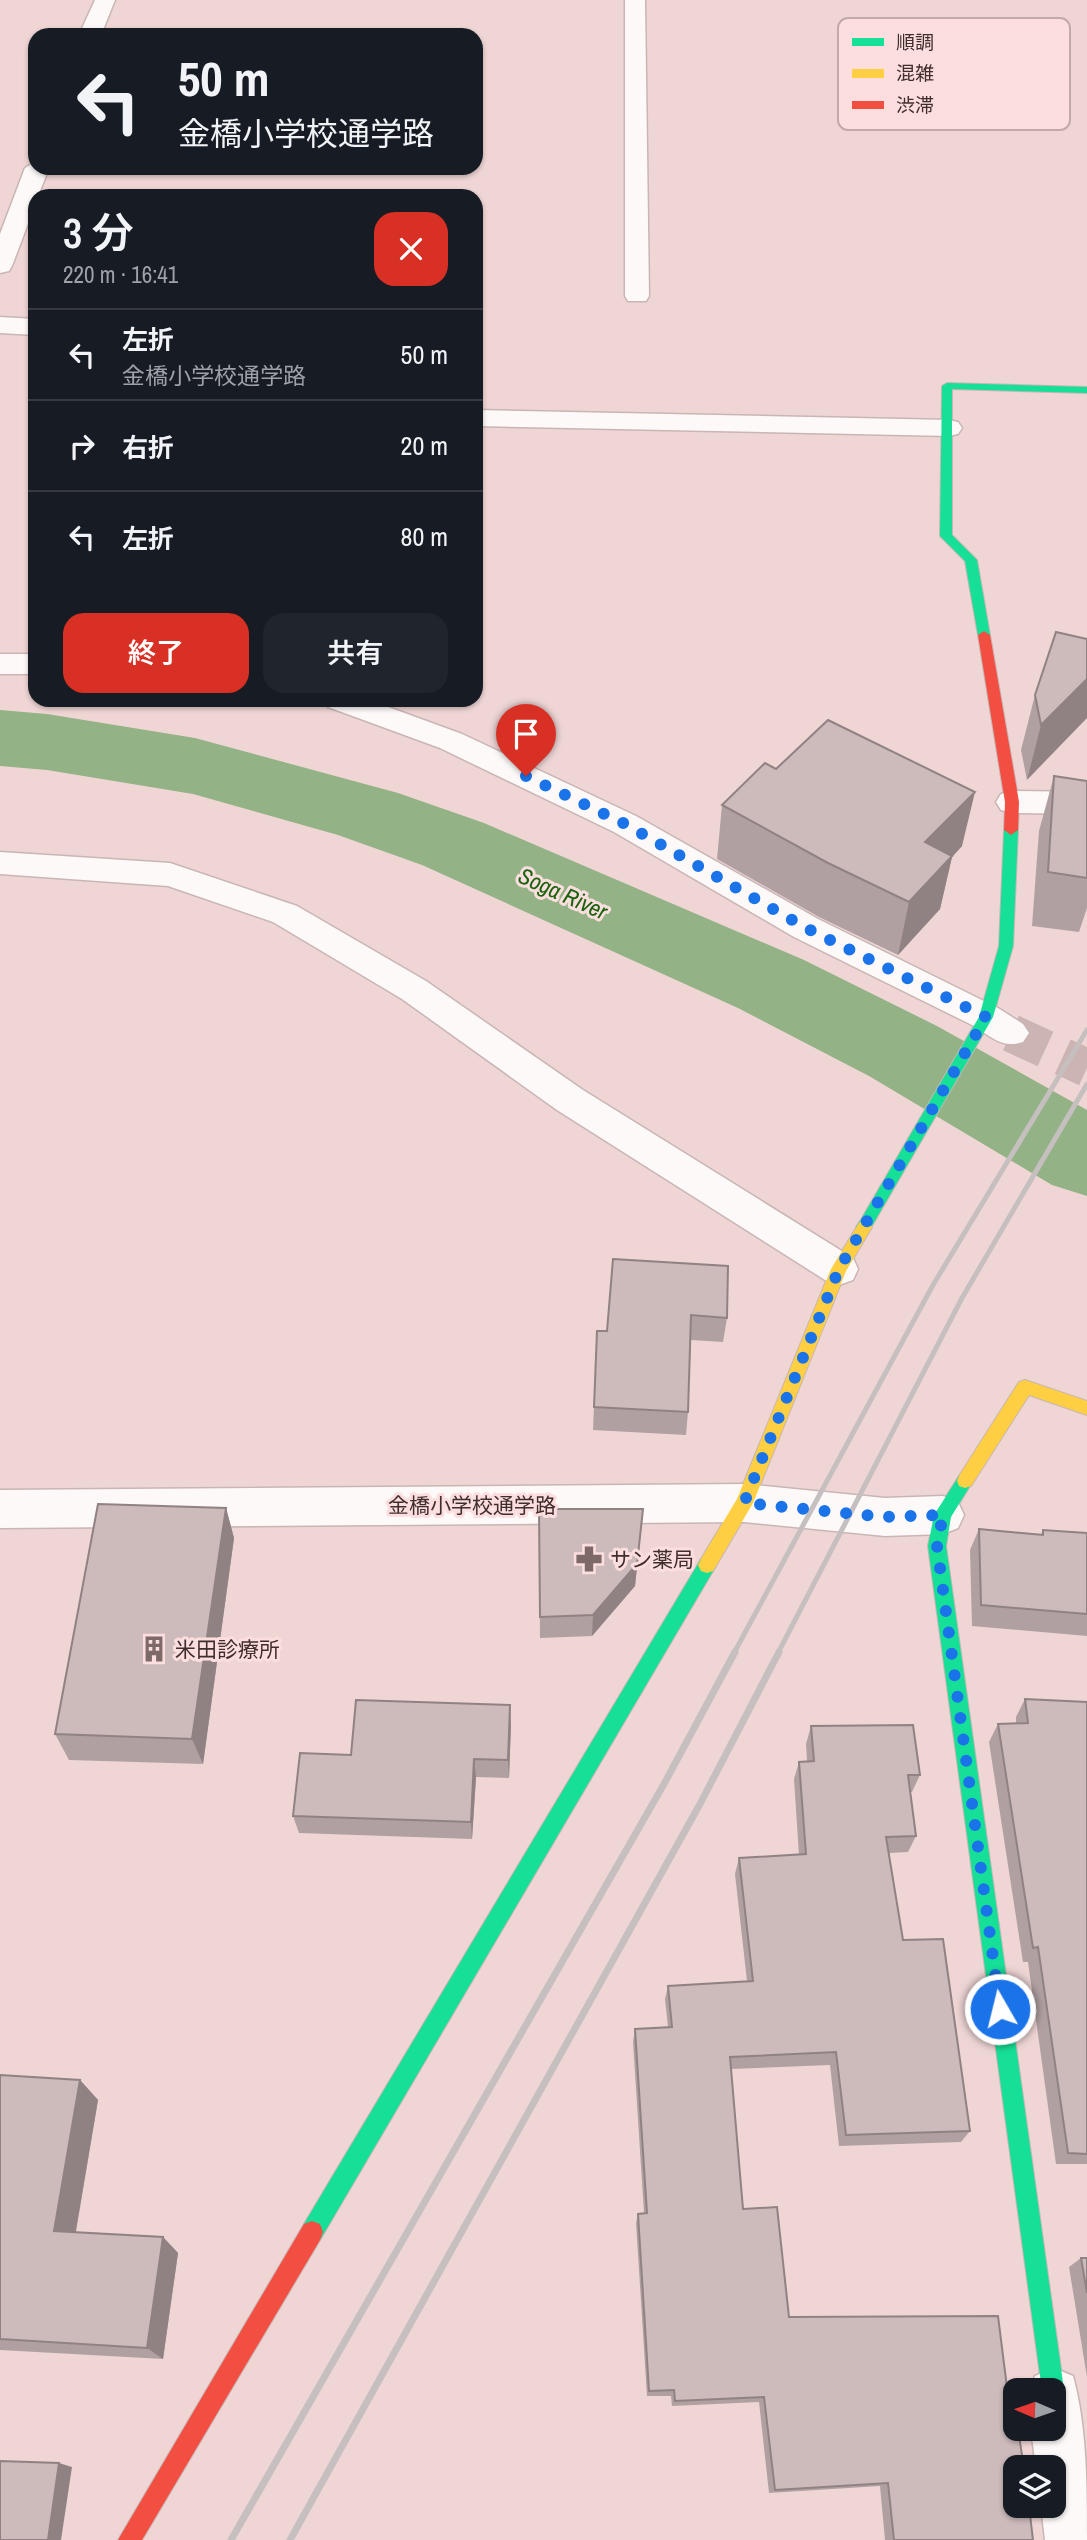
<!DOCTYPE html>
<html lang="ja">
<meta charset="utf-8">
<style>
:root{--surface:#171b24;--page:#20242c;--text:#f1f3f6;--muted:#9ea1a6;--line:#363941;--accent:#d93025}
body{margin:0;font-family:"Archivo Narrow","Noto Sans JP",sans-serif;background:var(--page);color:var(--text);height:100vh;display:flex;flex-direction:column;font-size:26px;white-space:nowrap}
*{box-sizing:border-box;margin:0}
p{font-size:23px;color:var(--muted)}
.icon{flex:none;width:38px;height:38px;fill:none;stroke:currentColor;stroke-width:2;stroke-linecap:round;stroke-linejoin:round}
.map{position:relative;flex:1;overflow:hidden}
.drawer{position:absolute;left:28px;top:189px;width:455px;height:518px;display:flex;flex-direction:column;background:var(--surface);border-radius:21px;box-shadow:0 2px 5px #0004}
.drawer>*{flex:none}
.top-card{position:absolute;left:28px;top:28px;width:455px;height:147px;border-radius:21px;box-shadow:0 2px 5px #0004;background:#171b24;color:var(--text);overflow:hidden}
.needle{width:46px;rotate:272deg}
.tools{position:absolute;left:1003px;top:2378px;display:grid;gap:14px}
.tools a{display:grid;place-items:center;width:63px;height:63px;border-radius:14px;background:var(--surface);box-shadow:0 2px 5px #0004;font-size:35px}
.pin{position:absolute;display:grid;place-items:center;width:60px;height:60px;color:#fff;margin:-72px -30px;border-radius:50% 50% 50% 0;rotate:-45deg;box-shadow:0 0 7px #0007}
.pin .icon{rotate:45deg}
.me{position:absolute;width:77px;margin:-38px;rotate:352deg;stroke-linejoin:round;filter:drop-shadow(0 0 5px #0008)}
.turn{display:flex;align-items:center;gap:24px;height:147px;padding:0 35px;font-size:32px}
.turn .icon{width:91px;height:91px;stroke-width:2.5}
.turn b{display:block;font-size:49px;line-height:60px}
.round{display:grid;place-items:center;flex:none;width:74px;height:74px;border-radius:21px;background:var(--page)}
.headline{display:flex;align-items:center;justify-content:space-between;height:119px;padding:0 35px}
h1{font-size:42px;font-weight:600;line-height:52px}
.primary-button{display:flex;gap:14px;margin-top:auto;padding:14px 35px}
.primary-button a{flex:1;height:80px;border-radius:21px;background:var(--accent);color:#fff;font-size:28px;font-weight:600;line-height:80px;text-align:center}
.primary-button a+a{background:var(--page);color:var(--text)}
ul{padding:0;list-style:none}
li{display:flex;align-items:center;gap:21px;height:91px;padding:0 35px;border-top:2px solid var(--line)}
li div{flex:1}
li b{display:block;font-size:26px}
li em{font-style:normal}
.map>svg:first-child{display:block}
</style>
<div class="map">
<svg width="1087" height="2540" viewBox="0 0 1087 2540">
<rect width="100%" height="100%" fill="#efd6d5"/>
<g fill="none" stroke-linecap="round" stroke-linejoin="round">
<!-- river -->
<path fill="#93b286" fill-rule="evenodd" d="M 0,710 L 47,714 L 195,738 L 398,793 L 484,823 L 804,960 L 937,1026 L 1087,1110 L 1087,1196 L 1052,1185 L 869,1076 L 738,1008 L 422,865 L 338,835 L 193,794 L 47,770 L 0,766 Z"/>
<!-- street-tunnel -->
<path stroke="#ccb4b3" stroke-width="38" stroke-dasharray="38 19" stroke-linecap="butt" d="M 1011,1033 L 1087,1068"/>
<!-- street casing -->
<g stroke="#c9b5b4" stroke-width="3">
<g id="street">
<path d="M 95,0 L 115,0 L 101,35 L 79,35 Z"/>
<path d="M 625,0 L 645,0 L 649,296 L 646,301 L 628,301 L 625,296 Z"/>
<path d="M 35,162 L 35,168 L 49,168 L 38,196 L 35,196 L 35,205 L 12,266 L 9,271 L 0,273 L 0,234 L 25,168 Z"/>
<path d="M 0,317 L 35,319 L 35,335 L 0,333 Z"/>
<path d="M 476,410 L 949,420 L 958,422 L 962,428 L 958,434 L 949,436 L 476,426 Z"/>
<rect x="0" y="654" width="35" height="20"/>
<path d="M 324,700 L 369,700 L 462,734 L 636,816 L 818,919 L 998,1008 L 1023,1024 L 1029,1033 L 1023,1042 C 1003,1049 991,1037 974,1026 L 794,937 L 614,832 L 440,748 L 328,707 Z"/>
<path d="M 1012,791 L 1087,792 L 1087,814 L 1012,813 L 1001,810 L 996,802 L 1001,794 Z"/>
<path d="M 0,852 L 170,863 L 297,906 L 426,981 L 583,1090 L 853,1258 L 858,1269 L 853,1280 L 839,1285 L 825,1280 L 557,1110 L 402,999 L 273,922 L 168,886 L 0,874 Z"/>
<path d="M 744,1484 L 885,1498 L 943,1496 L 958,1502 L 964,1515 L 958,1528 L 943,1534 L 885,1536 L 744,1522 L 0,1528 L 0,1490 Z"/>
<path d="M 1054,2368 L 1073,2376 C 1087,2427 1087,2486 1087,2540 L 1045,2540 L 1041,2506 L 1054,2506 L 1054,2468 L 1036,2468 L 1031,2429 L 1054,2429 L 1054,2390 L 1029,2390 L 1035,2376 Z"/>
</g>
</g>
<!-- fast casing -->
<g stroke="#c9b5b4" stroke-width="2">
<g id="fast">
<path d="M 947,383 L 1087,387 L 1087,393 L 952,389 L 952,535 L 977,560 L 990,635 L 984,639 L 978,635 L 965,561 L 940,536 L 942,386 Z"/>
<path d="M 1011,825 L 1018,830 L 1013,946 L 993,1017 L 869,1231 L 859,1231 L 856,1227 L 859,1223 L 979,1017 L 999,946 L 1004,830 Z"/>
<path d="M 965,1474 L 971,1476 L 973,1481 L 951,1517 L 946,1546 L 1064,2390 L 1061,2398 L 1054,2401 L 1054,2390 L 1042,2390 L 928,1546 L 934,1515 L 959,1476 Z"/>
<path d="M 707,1557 L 713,1559 L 716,1565 L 713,1571 L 320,2240 L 312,2243 L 304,2240 L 301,2232 L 304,2224 L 701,1559 Z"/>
</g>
</g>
<!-- slow casing -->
<g stroke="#c9b5b4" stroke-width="2">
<g id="slow">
<path d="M 864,1221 L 869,1223 L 872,1227 L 846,1271 L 753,1503 L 713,1571 L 707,1573 L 701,1571 L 698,1565 L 701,1559 L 737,1499 L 831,1269 L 859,1223 Z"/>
<path d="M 1025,1380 L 1087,1401 L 1087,1415 L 1029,1395 L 971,1486 L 965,1488 L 959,1486 L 957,1481 L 959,1476 L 1019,1382 Z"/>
</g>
</g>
<!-- jam casing -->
<g stroke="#c9b5b4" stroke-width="2">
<g id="jam">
<path d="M 984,631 L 990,635 L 1019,802 L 1018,830 L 1011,835 L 1004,830 L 1005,802 L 978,635 Z"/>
<path d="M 312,2221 L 320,2224 L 323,2232 L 320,2240 L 142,2540 L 118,2540 L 304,2224 Z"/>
</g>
</g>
<!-- street -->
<use href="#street" fill="#fdf9f9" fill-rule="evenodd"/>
<!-- fast -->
<use href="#fast" fill="#16e098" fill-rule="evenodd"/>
<!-- slow -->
<use href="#slow" fill="#ffcf43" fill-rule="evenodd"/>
<!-- jam -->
<use href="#jam" fill="#f24e42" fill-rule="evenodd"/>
<!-- rail-far1 -->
<g stroke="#c6bfbf" stroke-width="5">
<path d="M 734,1653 L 933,1285 L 1087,1030"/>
<path d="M 778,1653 L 962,1298 L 1087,1084"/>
</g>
<!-- rail -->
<g stroke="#c6bfbf" stroke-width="7">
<path d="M 231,2540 L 664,1784 L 735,1652"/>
<path d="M 290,2540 L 700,1804 L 779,1652"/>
</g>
</g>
<!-- wall -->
<g fill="#b0a0a1">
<path d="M 1087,639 L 1027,780 L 1021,750 L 1035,695 Z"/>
<path d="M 776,769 L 962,846 L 952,857 L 940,909 L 898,955 L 819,917 L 717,859 L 722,805 Z"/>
<path d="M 1054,776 L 1087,781 L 1087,908 L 1079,932 L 1032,926 L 1039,831 Z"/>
<path d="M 613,1259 L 727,1318 L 723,1342 L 691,1340 L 688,1412 L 686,1435 L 593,1430 L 597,1331 L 607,1331 Z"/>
<path d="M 226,1508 L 234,1538 L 203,1764 L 69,1760 L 55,1734 Z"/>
<path d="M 539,1509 L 641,1531 L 635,1586 L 592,1636 L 540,1638 Z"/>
<path d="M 979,1529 L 1041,1534 L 1043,1530 L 1087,1533 L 1087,1636 L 972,1626 L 970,1550 Z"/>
<path d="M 1025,1699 L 1087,1702 L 1087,2164 L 1056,2164 L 1028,1962 L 1023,1962 L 989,1742 L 998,1724 L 1016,1723 L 1016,1717 Z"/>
<path d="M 511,1724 L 509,1778 L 476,1777 L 472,1839 L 299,1833 L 293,1816 L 351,1755 Z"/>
<path d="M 811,1726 L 920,1775 L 912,1792 L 910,1792 L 916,1836 L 908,1852 L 889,1853 L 903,1940 L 970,2131 L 961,2142 L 839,2146 L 830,2065 L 731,2069 L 743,2209 L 789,2317 L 1012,2427 L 1033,2540 L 885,2540 L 880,2486 L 769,2493 L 759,2402 L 672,2406 L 671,2396 L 647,2396 L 636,2223 L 638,2214 L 644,2213 L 633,2042 L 635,2029 L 668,2027 L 665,1999 L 668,1986 L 747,1981 L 735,1874 L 739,1858 L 799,1855 L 794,1779 L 799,1762 L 807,1761 L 806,1744 Z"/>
<path d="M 0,2075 L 80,2080 L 98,2100 L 76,2232 L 163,2237 L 178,2253 L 163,2359 L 0,2350 Z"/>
<path d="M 1081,2258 L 1087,2258 L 1087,2377 L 1069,2267 Z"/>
</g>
<!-- shaded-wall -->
<g fill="#908283">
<path d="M 1087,679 L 1087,718 L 1027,780 L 1041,725 Z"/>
<path d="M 975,792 L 962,846 L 952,857 L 940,909 L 898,955 L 909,902 L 925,842 Z"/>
<path d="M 226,1508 L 234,1538 L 203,1764 L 192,1739 Z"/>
<path d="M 643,1509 L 635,1586 L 592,1636 L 593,1615 Z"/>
<path d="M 510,1705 L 511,1724 L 509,1778 L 508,1760 Z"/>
<path d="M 474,1759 L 476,1777 L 472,1839 L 471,1822 Z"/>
<path d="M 80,2080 L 98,2100 L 73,2247 L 54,2231 Z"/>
<path d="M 163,2237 L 178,2253 L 163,2359 L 147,2348 Z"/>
<path d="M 59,2463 L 72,2467 L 61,2540 L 48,2540 Z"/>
</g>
<!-- building -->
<g fill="#cdbabb" stroke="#908283" stroke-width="2">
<path d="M 1056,632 L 1087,639 L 1087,679 L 1041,725 L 1035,695 Z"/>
<path d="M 828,720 L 975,792 L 925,842 L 952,856 L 909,902 L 828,863 L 722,805 L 765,763 L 776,769 Z"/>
<path d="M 1054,776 L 1087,781 L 1087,878 L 1048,872 Z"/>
<path d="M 613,1259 L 728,1266 L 727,1318 L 691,1315 L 688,1412 L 594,1407 L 597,1331 L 607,1331 Z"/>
<path d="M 98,1504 L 226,1508 L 192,1739 L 55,1734 Z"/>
<path d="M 539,1509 L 643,1509 L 637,1564 L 593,1615 L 540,1617 Z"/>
<path d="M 979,1529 L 1043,1535 L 1043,1530 L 1087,1533 L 1087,1614 L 981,1605 Z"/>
<path d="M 1025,1699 L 1087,1702 L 1087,2154 L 1068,2153 L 1038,1947 L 1033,1948 L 998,1724 L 1028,1723 Z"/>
<path d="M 356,1700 L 510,1705 L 508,1760 L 474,1759 L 471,1822 L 293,1816 L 300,1753 L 351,1755 Z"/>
<path d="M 913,1725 L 920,1775 L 908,1775 L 916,1836 L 886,1837 L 903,1940 L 943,1939 L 970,2131 L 846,2135 L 836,2052 L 730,2057 L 743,2209 L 777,2207 L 789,2317 L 998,2316 L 1012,2427 L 1015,2427 L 1015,2429 L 1018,2429 L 1024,2468 L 1015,2468 L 1015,2506 L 1029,2506 L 1033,2540 L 894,2540 L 888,2483 L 775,2490 L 764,2397 L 675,2401 L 674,2390 L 649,2391 L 638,2214 L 647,2213 L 635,2029 L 672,2027 L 668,1986 L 753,1981 L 739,1858 L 806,1854 L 799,1762 L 814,1761 L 811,1726 Z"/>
<path d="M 0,2075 L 80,2080 L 54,2231 L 163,2237 L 147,2348 L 0,2339 Z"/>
<path d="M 1081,2258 L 1087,2258 L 1087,2293 Z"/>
<path d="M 0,2461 L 59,2463 L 48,2540 L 0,2540 Z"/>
</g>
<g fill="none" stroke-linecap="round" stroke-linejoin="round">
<!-- route -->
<path stroke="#1a73e8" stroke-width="12" stroke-dasharray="0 21.6" d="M 526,776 L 625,824 L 806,928 L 986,1017 L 839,1269 L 744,1503 L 885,1517 L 943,1515 L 937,1546 L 1000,2009"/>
</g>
<!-- icons -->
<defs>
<g id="pharmacy-bare" transform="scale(2.1)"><path d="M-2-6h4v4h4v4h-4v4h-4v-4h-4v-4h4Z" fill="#7d6968" stroke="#fbdedd" stroke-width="2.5" paint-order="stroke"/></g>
<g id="building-bare" transform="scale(2.1)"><path d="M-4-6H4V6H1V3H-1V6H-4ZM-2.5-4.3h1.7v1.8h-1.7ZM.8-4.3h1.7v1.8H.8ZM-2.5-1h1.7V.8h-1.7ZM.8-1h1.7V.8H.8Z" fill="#7d6968" stroke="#fbdedd" stroke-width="2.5" paint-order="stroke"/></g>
</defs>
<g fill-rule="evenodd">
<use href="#pharmacy-bare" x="589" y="1559"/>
<use href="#building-bare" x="154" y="1649"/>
</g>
<g text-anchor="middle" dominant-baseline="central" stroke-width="6" stroke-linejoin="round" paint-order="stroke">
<!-- street labels -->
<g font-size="21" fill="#402e2d" stroke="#fbdedd">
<text x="472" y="1505">金橋小学校通学路</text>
</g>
<!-- poi labels -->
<g font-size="21" fill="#402e2d" stroke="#fbdedd" text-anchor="start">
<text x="610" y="1559">サン薬局</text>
<text x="175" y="1649">米田診療所</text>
</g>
<!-- water labels -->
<g font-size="23" font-style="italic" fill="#19630e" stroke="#fbdedd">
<text transform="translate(563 893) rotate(24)">Soga River</text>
</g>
</g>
<!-- legend -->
<rect x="838" y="18" width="232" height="112" rx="10" fill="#fbdedd" stroke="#c3a9a8" stroke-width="2"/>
<rect x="852" y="38" width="32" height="8" fill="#16e098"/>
<rect x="852" y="69" width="32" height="9" fill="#ffcf43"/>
<rect x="852" y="101" width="32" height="8" fill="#f24e42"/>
<g font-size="19" fill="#402e2d">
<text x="896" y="49">順調</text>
<text x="896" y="80">混雑</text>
<text x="896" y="112">渋滞</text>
</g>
</svg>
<div class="tools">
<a><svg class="needle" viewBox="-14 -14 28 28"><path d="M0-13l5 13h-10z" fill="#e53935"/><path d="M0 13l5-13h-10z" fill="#9ea1a6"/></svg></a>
<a><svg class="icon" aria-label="layers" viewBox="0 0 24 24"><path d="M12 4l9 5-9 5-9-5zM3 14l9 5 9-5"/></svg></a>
</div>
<div class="pin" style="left:526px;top:776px;background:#d93025"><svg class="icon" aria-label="arrive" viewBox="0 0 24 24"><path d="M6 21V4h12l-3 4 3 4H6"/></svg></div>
<svg class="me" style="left:1000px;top:2009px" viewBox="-20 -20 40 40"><circle r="17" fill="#1a73e8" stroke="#fff" stroke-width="3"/><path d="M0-11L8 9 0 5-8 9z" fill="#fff"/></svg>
<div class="top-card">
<div class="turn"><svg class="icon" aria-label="left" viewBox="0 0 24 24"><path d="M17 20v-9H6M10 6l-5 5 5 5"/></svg><div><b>50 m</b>金橋小学校通学路</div></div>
</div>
<section class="drawer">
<div class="headline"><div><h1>3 分</h1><p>220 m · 16:41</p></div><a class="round" style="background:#d93025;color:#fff"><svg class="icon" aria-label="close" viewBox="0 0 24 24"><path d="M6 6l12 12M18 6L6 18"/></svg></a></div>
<ul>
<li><svg class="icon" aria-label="left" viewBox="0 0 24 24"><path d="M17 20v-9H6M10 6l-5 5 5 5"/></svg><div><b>左折</b><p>金橋小学校通学路</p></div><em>50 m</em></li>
<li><svg class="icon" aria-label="right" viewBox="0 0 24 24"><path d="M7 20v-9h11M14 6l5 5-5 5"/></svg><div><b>右折</b></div><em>20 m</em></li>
<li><svg class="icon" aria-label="left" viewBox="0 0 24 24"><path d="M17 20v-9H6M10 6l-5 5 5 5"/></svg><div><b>左折</b></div><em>80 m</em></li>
</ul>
<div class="primary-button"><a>終了</a><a>共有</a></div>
</section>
</div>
